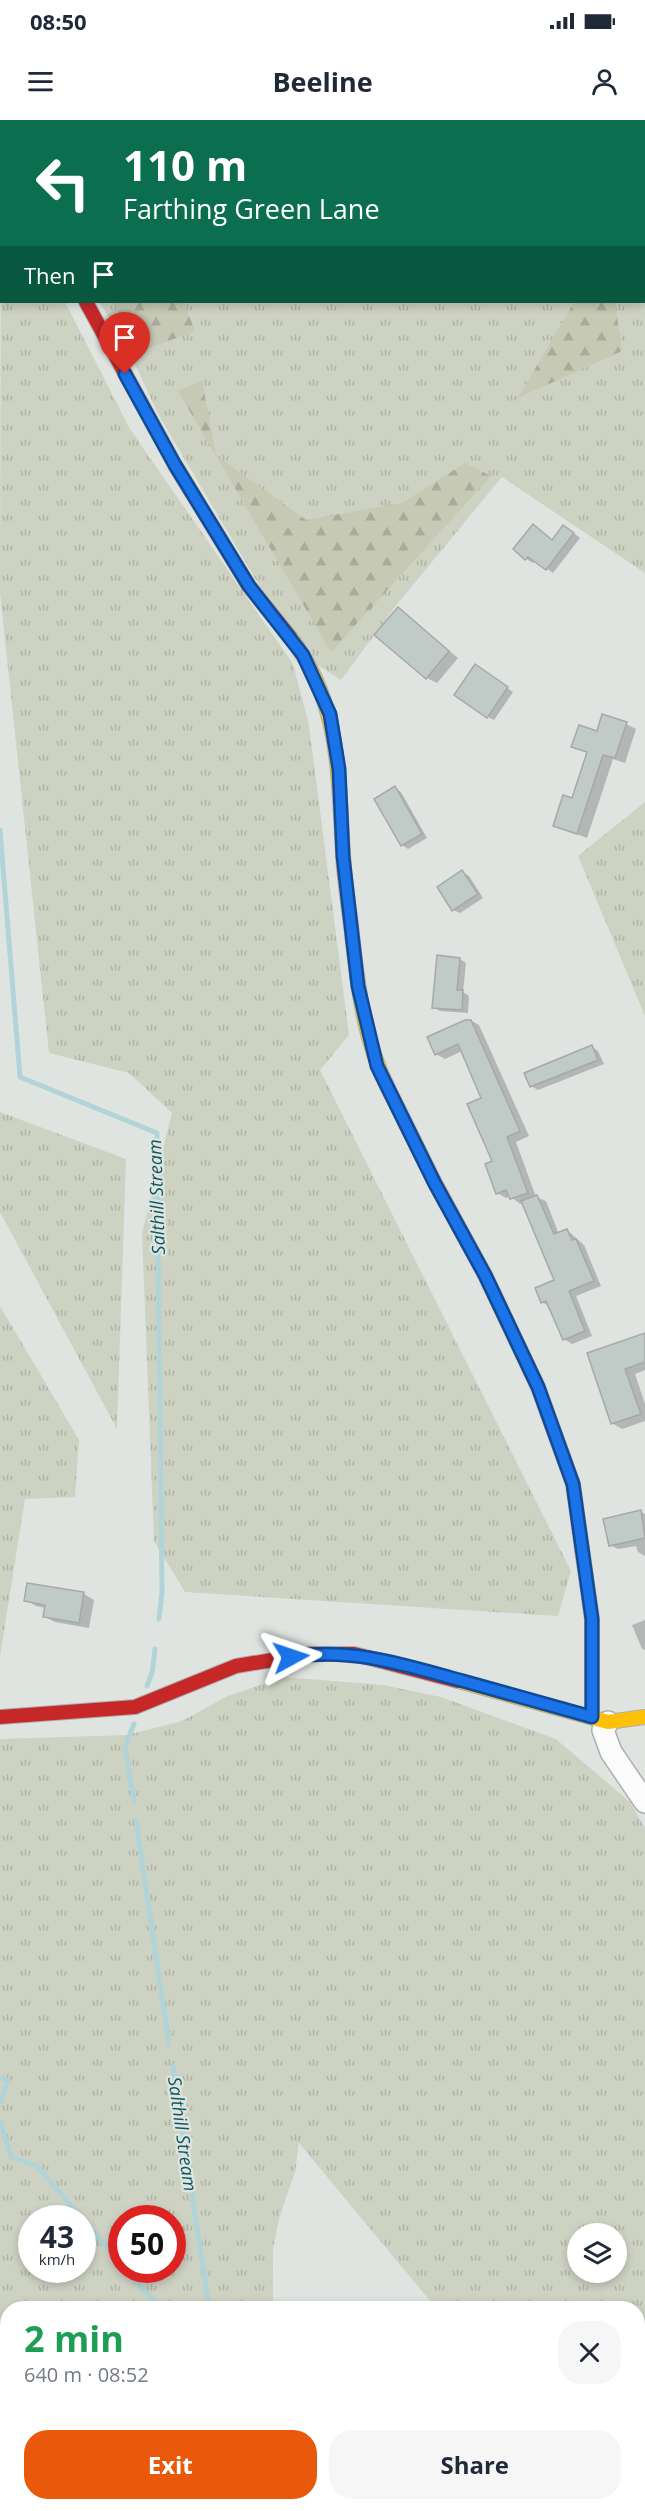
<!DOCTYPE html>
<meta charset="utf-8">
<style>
:root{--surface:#fff;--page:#f6f6f7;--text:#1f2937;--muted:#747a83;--accent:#ea580c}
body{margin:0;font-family:"Open Sans",sans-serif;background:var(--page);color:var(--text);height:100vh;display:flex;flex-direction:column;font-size:22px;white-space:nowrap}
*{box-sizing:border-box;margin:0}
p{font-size:20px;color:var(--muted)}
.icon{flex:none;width:33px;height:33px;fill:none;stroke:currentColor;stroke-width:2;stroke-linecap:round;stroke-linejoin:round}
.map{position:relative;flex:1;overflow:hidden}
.sheet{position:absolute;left:0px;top:2181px;width:645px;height:210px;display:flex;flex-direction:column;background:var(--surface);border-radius:24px 24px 0 0;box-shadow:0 3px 9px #0003}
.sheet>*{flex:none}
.top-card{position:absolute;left:0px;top:0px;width:645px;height:183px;box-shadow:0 3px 9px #0003;background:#0b6e4f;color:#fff;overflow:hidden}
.buttons{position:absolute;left:567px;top:2103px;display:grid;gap:12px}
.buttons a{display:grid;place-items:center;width:60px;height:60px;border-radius:50%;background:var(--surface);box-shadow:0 3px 9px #0003;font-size:30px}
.speed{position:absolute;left:18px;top:2085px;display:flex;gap:12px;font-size:30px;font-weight:700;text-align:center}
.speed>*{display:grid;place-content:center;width:78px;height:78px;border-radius:50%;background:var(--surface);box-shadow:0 3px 9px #0003;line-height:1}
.speed small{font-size:15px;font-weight:400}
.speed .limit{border:9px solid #d22;background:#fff;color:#111}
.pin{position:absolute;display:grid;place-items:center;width:51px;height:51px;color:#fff;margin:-62px -26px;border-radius:50% 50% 50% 0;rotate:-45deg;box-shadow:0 0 6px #0007}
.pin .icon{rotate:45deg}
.me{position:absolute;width:66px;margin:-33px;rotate:85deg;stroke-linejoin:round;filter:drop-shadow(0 0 4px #0008)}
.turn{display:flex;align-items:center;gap:21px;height:126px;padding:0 24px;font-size:27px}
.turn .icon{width:78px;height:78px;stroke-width:2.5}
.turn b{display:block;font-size:42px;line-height:51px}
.then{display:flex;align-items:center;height:57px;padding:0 24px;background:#0003;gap:12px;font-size:22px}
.round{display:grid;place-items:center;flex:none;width:63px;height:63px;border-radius:24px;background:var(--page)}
.overview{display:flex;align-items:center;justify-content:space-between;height:102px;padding:0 24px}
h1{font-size:36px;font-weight:700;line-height:45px;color:#1e9e55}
.action{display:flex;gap:12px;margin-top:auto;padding:12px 24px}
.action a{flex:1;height:69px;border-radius:24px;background:var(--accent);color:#fff;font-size:24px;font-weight:700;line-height:69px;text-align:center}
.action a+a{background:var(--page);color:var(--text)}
.status{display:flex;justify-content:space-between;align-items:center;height:42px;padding:0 30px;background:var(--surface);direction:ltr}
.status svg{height:16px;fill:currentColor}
header{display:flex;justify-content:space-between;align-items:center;height:78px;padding:0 24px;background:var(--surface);font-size:27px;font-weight:700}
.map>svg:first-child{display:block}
</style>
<div class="status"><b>08:50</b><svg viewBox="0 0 49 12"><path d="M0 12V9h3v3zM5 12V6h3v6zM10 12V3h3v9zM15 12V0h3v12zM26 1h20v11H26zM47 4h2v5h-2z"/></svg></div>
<header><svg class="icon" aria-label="menu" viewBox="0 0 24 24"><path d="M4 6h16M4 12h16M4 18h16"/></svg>Beeline<svg class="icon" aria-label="person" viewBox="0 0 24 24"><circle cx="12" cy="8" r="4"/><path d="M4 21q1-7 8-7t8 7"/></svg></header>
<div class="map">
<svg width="645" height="2391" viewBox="0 0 645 2391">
<defs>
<pattern id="grass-tufts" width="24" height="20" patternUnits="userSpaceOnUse" patternTransform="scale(1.5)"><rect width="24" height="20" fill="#ced2c3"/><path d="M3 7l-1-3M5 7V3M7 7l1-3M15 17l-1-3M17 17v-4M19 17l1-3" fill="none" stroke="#b0b3a6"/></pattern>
<pattern id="forest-firs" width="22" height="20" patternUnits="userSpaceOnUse" patternTransform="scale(1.5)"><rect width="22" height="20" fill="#c6cab4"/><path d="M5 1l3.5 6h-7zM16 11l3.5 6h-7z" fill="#a9ac9a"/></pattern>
</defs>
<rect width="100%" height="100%" fill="#dfe4e1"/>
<!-- grass -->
<g fill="url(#grass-tufts)" fill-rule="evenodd">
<path d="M 106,0 L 645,0 L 645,453 L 502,357 L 398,483 L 341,560 L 318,545 L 275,492 L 158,294 L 123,218 L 99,182 L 644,182 L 644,2 L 104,1 Z"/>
<path d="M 1,68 L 2,182 L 65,182 L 130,309 L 293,544 L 309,605 L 349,915 L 320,950 L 571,1451 L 558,1496 L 185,1472 L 154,1421 L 142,1113 L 172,993 L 129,953 L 49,933 L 0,473 Z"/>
<path d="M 645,682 L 645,896 L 578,736 Z"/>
<path d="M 0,992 L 126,1039 L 117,1309 L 0,1092 Z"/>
<path d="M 0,1186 L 79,1320 L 75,1377 L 25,1379 L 0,1537 Z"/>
<path d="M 284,1557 L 383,1565 L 441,1577 L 556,1619 L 630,1682 L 645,1708 L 645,2391 L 609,2391 L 602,2384 L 638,2384 L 638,2188 L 436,2188 L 299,2023 L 295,2052 L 280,2095 L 273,2128 L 273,2188 L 8,2188 L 8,2384 L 327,2384 L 330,2391 L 0,2391 L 0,1619 L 127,1615 L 182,1601 L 228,1576 ZM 32,2098 L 82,2098 L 82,2150 L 32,2150 ZM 122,2098 L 172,2098 L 172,2150 L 122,2150 ZM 578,2114 L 616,2114 L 616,2152 L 578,2152 Z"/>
</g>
<!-- forest -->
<g fill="url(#forest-firs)">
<path d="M 114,182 L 184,182 L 195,211 L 139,232 Z"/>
<path d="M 574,182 L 615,182 L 622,231 L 518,278 Z"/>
<path d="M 202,261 L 216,335 L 306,400 L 402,383 L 465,343 L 491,356 L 331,532 L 178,271 Z"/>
</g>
<!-- shadow -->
<g fill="#0003">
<path d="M 570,410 L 580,418 L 553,453 L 535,440 L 533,443 L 526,439 L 515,429 L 553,421 Z"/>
<path d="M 398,489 L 458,538 L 437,563 L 427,558 Z"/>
<path d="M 482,550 L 513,572 L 494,600 L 488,597 Z"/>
<path d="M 626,604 L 636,609 L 625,643 L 613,639 L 587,718 L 554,705 L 573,680 L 588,633 L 573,626 L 598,613 Z"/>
<path d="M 395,668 L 401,672 L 427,718 L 408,729 L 402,725 Z"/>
<path d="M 462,752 L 469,756 L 483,778 L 460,793 L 453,790 Z"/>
<path d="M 460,839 L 466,843 L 463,872 L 469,876 L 468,893 L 440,891 L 434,887 Z"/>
<path d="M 470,900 L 479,905 L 529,1016 L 516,1022 L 536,1077 L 546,1081 L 559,1114 L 567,1110 L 584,1125 L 601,1166 L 576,1176 L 592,1216 L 572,1224 L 564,1219 L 550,1187 L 542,1182 L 555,1160 L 523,1083 L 520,1084 L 510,1076 L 506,1078 L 497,1073 L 494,1042 L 483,979 L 462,931 L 445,939 L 436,934 L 429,918 Z"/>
<path d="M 592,927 L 598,931 L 604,944 L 538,970 L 531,966 Z"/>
<path d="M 645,1215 L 645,1250 L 635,1254 L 645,1284 L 645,1301 L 622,1309 L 612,1303 L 589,1234 Z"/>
<path d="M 641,1392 L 645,1394 L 645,1436 L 638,1432 L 636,1426 L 618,1429 L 610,1425 Z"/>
<path d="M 28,1464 L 84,1474 L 94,1480 L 89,1508 L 55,1502 L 45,1497 L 46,1488 L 36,1486 L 26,1480 Z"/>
<path d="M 645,1500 L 645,1530 L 642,1529 L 632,1505 Z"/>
<path d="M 522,2384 L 547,2384 L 554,2391 L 529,2391 Z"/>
</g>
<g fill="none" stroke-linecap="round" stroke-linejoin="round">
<!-- stream -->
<g stroke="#b1d4d8" stroke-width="5">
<path d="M 0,710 L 20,957 L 157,1013 L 162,1472 L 159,1499"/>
<path d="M 147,1566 L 152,1553 L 155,1529"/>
<path d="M 134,1681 L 125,1627 L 134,1604"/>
<path d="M 136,1700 L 169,1924"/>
<path d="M 173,1946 L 209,2188"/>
<path d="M 0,1959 L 8,1960 L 0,1982"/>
<path d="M 0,2001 L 11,2037 L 37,2046 L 82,2098"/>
<path d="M 82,2099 L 122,2144"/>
<path d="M 126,2150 L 160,2188"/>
<path d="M 274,2384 L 277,2391"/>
</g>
</g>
<!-- building -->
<g fill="#c0cbc8" stroke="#a5a9a7" stroke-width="1.5">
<path d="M 533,404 L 552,420 L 563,405 L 574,413 L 546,450 L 528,437 L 525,440 L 513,429 Z"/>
<path d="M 398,487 L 449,531 L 426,559 L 374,515 Z"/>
<path d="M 475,544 L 508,567 L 487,598 L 454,575 Z"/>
<path d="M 602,594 L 627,602 L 615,638 L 603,635 L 577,714 L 553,706 L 563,675 L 572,678 L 587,632 L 571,627 L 579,605 L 597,611 Z"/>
<path d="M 395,666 L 422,714 L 401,726 L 374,679 Z"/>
<path d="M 462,750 L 478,774 L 452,791 L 437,767 Z"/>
<path d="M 437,835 L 460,838 L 457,870 L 463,870 L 462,890 L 432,888 Z"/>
<path d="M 465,900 L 471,900 L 520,1011 L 507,1017 L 528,1073 L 510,1079 L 506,1070 L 496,1074 L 485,1044 L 492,1041 L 467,984 L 481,978 L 458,924 L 435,935 L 427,917 Z"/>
<path d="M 592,925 L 598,940 L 530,967 L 524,953 Z"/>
<path d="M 537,1075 L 554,1114 L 567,1109 L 572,1120 L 576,1119 L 594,1161 L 569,1171 L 585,1211 L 563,1220 L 546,1181 L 541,1183 L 535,1168 L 554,1160 L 521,1081 Z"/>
<path d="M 645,1213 L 645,1242 L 625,1249 L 641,1294 L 611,1304 L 587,1233 Z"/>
<path d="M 641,1390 L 645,1418 L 609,1426 L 603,1399 Z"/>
<path d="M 27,1463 L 84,1472 L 79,1503 L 43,1497 L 45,1485 L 24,1481 Z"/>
</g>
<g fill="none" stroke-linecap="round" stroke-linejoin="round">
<!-- street casing -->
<g stroke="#acafad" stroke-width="24">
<g id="street">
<path d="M 2,0 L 3,2"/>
<path d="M 608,1602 L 603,1610 L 611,1632 L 645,1682"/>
</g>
</g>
<!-- slow casing -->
<g stroke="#acafad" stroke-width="16">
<g id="slow">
<path d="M 290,517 C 341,582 338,655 343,733 C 344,757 348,781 351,805 C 357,860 363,919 388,968"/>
<path d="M 582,1429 L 592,1499 L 592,1597"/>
<path d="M 458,1561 L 608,1602 L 645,1597"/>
</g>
</g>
<!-- jam casing -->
<g stroke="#acafad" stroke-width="16">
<g id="jam">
<path d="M 86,182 L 175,345 L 249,466 L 290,517"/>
<path d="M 388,968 L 435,1063 L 485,1155 L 538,1267 L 573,1364 L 582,1429"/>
<path d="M 0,1597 L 135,1587 L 236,1546 L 309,1534 L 354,1534 L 458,1561"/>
</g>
</g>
<!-- street -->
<use href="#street" stroke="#fafbfa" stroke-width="21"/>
<!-- slow -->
<use href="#slow" stroke="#ffc107" stroke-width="14"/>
<!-- jam -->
<use href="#jam" stroke="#c62828" stroke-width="14"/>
</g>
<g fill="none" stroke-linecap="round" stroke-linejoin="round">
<!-- route casing -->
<g stroke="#114b97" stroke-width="15">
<path id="route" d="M 125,254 L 175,345 L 249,466 L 303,535 L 330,594 L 339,649 L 343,736 L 358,866 L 377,946 L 435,1064 L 485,1155 L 538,1267 L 573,1364 L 592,1499 L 592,1597 C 549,1585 506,1573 463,1561 C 405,1545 351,1527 291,1537"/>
</g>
<!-- route -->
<use href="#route" stroke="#1a73e8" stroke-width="10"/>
</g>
<g text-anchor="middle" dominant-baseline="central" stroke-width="4.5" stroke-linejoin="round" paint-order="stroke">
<!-- water labels -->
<g font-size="18" font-style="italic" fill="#11555d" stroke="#dee5e1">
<text transform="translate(156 1077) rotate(-92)">Salthill Stream</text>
<text transform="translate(183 2014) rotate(82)">Salthill Stream</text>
</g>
</g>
</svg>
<div class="buttons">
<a><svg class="icon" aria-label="layers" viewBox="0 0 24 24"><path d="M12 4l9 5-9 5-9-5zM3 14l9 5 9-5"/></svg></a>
</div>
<div class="speed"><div>43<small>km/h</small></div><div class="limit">50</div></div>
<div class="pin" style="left:125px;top:254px;background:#d93025"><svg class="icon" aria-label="arrive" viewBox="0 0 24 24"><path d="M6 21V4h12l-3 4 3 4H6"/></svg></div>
<svg class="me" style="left:291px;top:1537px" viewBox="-20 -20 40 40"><path d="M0-17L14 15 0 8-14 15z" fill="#1a73e8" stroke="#fff" stroke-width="4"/></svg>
<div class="top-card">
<div class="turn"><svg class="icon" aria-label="left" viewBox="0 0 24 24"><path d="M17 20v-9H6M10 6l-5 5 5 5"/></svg><div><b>110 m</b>Farthing Green Lane</div></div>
<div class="then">Then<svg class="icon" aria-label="arrive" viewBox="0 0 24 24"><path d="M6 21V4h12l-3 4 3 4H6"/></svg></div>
</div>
<section class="sheet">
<div class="overview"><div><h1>2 min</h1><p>640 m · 08:52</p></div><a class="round"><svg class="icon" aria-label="close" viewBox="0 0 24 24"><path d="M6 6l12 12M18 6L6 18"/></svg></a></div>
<div class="action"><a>Exit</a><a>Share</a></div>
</section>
</div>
